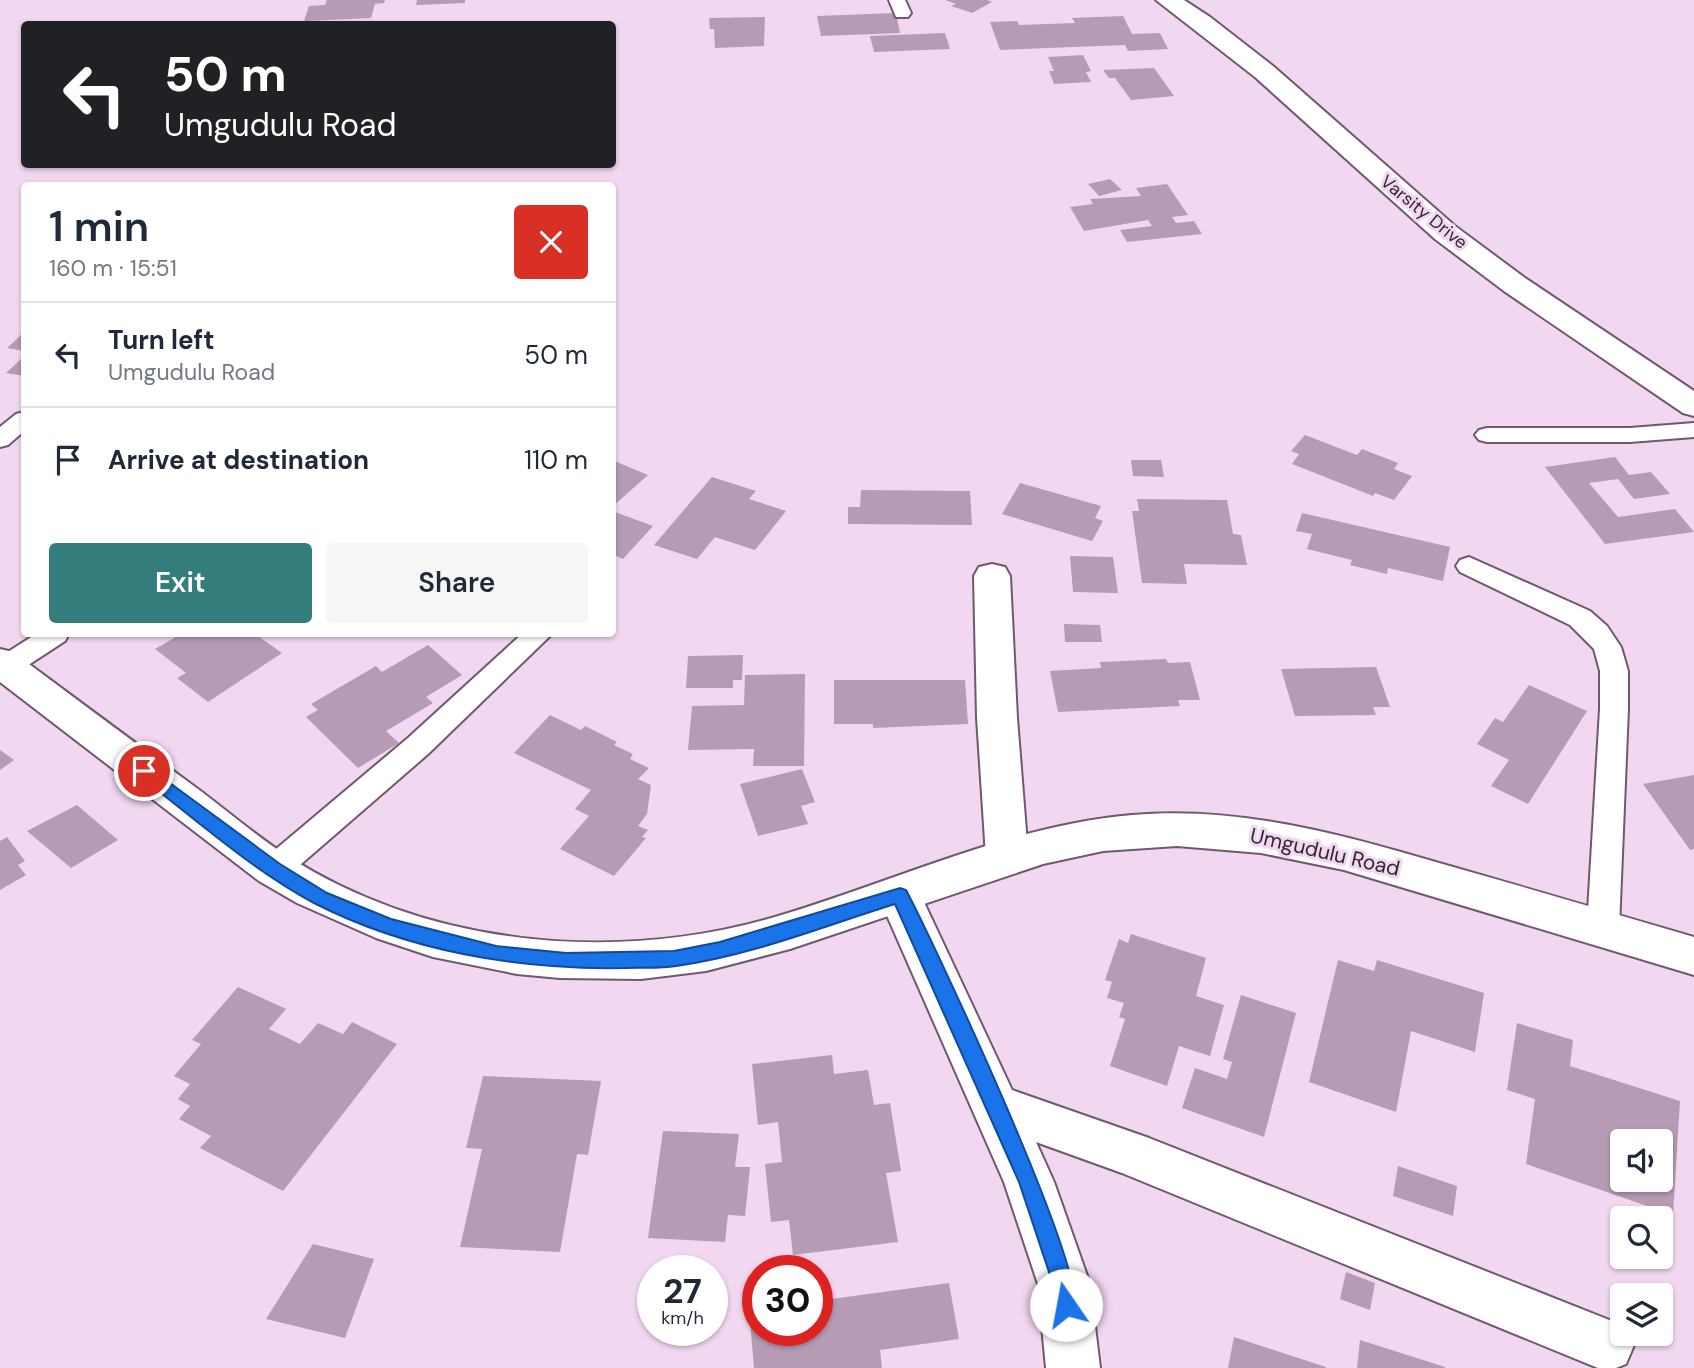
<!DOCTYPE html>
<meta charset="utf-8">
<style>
:root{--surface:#fff;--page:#f6f6f7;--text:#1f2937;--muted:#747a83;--line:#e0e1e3;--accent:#347d7d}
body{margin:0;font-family:"DM Sans",sans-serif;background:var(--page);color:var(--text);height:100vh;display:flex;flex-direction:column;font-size:26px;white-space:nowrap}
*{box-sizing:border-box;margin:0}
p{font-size:23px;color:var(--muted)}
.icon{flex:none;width:38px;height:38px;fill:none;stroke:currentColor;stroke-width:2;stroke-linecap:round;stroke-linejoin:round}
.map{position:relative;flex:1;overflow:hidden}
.panel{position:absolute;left:21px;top:182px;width:595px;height:455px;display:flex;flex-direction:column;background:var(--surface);border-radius:7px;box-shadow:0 2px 5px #0004}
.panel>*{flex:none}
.guide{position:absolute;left:21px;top:21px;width:595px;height:147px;border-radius:7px;box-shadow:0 2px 5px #0004;background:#202124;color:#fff;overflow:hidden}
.controls{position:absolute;left:1610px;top:1129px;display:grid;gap:14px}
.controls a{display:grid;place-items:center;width:63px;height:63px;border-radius:7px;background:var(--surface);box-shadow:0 2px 5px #0004;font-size:35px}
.speed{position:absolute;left:637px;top:1255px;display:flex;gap:14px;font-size:35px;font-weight:700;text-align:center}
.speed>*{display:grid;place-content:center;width:91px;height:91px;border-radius:50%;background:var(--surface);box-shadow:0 2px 5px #0004;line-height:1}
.speed small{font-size:18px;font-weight:400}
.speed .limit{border:10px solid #d22;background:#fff;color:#111}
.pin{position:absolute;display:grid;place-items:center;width:60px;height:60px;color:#fff;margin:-30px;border:4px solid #fff;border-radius:50%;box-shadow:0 2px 7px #0007}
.me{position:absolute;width:77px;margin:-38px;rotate:348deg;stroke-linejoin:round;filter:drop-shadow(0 0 5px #0008)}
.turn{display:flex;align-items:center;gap:24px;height:147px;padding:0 28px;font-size:32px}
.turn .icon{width:91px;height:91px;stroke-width:2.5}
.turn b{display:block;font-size:49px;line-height:60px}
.round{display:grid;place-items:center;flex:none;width:74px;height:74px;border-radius:7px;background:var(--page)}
.head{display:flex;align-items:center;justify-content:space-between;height:119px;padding:0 28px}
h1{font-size:42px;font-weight:600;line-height:52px}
.action{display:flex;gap:14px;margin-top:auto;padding:14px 28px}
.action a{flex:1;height:80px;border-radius:7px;background:var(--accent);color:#fff;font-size:28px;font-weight:600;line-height:80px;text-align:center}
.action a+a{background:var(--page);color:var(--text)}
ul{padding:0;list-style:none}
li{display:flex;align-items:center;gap:21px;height:105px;padding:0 28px;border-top:2px solid var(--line)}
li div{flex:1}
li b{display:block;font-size:26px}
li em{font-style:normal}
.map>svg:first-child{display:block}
</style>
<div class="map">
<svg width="1694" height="1368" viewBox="0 0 1694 1368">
<rect width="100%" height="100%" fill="#f2d7f1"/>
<!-- building -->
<g fill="#b59cb4" fill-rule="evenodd">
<path d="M 327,0 L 385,0 L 384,3 L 375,4 L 371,18 L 304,21 L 309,6 L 325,5 Z"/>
<path d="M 417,0 L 465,0 L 465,3 L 416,5 Z"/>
<path d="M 945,0 L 987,0 L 992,2 L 972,13 L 951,6 L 956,4 Z"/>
<path d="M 896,13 L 900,33 L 821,36 L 817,16 Z"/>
<path d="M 1123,16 L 1132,34 L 1160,33 L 1168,49 L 1128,51 L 1125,45 L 1000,50 L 990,22 L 1017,21 L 1019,25 L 1075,23 L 1072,18 Z"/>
<path d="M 765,17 L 764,46 L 715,48 L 714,29 L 710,29 L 709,18 Z"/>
<path d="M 945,33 L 950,49 L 874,52 L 870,36 Z"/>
<path d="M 1083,55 L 1091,71 L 1086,72 L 1091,82 L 1054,84 L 1049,71 L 1054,71 L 1048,57 Z"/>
<path d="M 1154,68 L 1174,96 L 1131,100 L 1115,78 L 1109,78 L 1103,70 Z"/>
<path d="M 1110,179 L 1122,190 L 1099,196 L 1088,184 Z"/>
<path d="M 1167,184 L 1188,215 L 1172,217 L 1176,223 L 1194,221 L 1202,234 L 1127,242 L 1120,230 L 1152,226 L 1148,220 L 1084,231 L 1070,207 L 1093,204 L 1090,199 L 1141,196 L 1136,188 Z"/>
<path d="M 24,332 L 24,351 L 7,348 Z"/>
<path d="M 24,356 L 24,376 L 6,373 Z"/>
<path d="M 1305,435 L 1357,455 L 1362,449 L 1398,463 L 1394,469 L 1412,476 L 1394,500 L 1375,493 L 1373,496 L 1292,464 L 1299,454 L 1291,451 Z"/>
<path d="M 1615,457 L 1629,475 L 1651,472 L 1670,494 L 1634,499 L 1618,479 L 1589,483 L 1618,517 L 1675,509 L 1694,532 L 1605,544 L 1545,467 Z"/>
<path d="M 612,460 L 648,475 L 612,507 Z"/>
<path d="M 1131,460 L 1161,460 L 1164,477 L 1133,476 Z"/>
<path d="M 712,477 L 756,491 L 749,499 L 786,511 L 755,550 L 715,537 L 697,559 L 654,545 Z"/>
<path d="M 1020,483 L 1101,506 L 1095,518 L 1103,521 L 1092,541 L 1002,514 Z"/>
<path d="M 861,490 L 970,491 L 972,525 L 848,524 L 848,507 L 860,507 Z"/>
<path d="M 1137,499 L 1227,500 L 1233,534 L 1241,535 L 1247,565 L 1184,564 L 1187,584 L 1142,583 L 1132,511 L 1139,511 Z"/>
<path d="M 615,512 L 653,526 L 623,559 L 612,554 Z"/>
<path d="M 1302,513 L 1450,547 L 1443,581 L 1388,568 L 1387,574 L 1350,565 L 1352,560 L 1307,549 L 1312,534 L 1296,531 Z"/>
<path d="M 1070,556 L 1113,557 L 1118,593 L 1073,592 Z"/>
<path d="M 1064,624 L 1100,625 L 1102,642 L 1065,642 Z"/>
<path d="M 181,634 L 255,634 L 282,653 L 208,702 L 177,678 L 186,673 L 155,649 Z"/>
<path d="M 428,645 L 462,675 L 426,697 L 433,703 L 386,731 L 399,743 L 358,768 L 306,717 L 318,710 L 311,704 L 376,666 L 382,672 Z"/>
<path d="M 743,655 L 742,680 L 733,680 L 733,688 L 686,688 L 688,656 Z"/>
<path d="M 1166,659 L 1168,663 L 1190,662 L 1200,700 L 1178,700 L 1180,706 L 1058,712 L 1050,671 L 1101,668 L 1100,662 Z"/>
<path d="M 1376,667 L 1390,707 L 1373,707 L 1376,715 L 1295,716 L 1281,669 Z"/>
<path d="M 805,674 L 804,766 L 753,766 L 754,749 L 688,750 L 692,706 L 744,705 L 745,675 Z"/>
<path d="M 834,680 L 965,680 L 968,724 L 873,728 L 873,724 L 834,724 Z"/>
<path d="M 1529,685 L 1587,711 L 1528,804 L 1491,786 L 1509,760 L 1477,744 L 1495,718 L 1503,722 Z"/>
<path d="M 550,715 L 581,730 L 585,726 L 617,742 L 614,745 L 633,754 L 630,759 L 649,768 L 638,779 L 651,785 L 647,814 L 638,826 L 648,830 L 642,837 L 646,838 L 614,876 L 560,849 L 589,816 L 575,809 L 591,790 L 514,753 Z"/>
<path d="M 0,750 L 14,760 L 0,770 Z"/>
<path d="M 802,769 L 815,802 L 801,806 L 808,824 L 758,836 L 740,784 Z"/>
<path d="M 1694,775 L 1694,849 L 1690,850 L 1643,784 Z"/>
<path d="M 77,805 L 118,840 L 71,868 L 27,831 Z"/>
<path d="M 7,837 L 25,861 L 18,865 L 26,875 L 0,890 L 0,841 Z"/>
<path d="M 1131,934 L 1206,958 L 1196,996 L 1224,1005 L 1210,1056 L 1179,1046 L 1167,1086 L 1110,1066 L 1125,1019 L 1119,1017 L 1124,1003 L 1107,998 L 1112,982 L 1105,980 L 1119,939 L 1128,943 Z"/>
<path d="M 1338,960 L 1374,971 L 1377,960 L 1484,993 L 1475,1052 L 1411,1031 L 1396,1112 L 1309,1082 Z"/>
<path d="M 238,987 L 286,1009 L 269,1029 L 300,1044 L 318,1023 L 343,1034 L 352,1022 L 397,1044 L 283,1191 L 200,1148 L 211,1136 L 179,1119 L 190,1106 L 178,1099 L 190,1084 L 174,1076 L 201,1044 L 192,1040 Z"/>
<path d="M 1241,995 L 1296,1013 L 1264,1137 L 1182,1108 L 1195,1068 L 1227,1079 L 1232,1062 L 1223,1059 Z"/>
<path d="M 1517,1023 L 1573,1040 L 1570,1066 L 1680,1101 L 1673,1215 L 1526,1164 L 1535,1099 L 1507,1090 ZM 1622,1141 L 1661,1141 L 1661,1180 L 1622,1180 Z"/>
<path d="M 832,1055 L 834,1074 L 868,1070 L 874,1105 L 890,1103 L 901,1171 L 886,1173 L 898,1242 L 793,1255 L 789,1220 L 771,1222 L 765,1164 L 782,1162 L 778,1122 L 758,1125 L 752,1064 Z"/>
<path d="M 483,1076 L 601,1081 L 588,1155 L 577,1154 L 560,1252 L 460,1247 L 482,1149 L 466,1148 Z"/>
<path d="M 663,1131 L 739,1134 L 735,1167 L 750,1167 L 745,1216 L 728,1215 L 725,1242 L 648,1238 Z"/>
<path d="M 1398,1166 L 1457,1186 L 1453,1216 L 1393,1196 Z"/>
<path d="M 313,1244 L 374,1259 L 345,1338 L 266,1319 Z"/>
<path d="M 1346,1272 L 1375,1283 L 1370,1310 L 1340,1299 Z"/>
<path d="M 949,1283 L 959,1339 L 880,1350 L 882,1368 L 754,1368 L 749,1310 L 758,1309 L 758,1330 L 817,1330 L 817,1301 Z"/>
<path d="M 1234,1337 L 1326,1367 L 1326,1368 L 1228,1368 Z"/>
<path d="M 1360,1340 L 1445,1367 L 1445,1368 L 1357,1368 Z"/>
</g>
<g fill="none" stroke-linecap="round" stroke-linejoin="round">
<!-- lane casing -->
<g stroke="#70586f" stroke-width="4">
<g id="lane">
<path d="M 889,0 L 905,0 L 911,13 L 908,17 L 896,17 Z"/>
<path d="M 24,412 L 24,431 L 8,445 L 0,447 L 0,427 L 16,414 Z"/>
<path d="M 1694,423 L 1694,437 L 1630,442 L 1487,442 L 1479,440 L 1475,435 L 1479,430 L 1487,428 L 1630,428 Z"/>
<path d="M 1469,557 L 1590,611 L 1607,626 L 1621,647 L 1628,671 L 1628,709 L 1619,928 L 1614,937 L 1603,941 L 1592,937 L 1587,928 L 1600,709 L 1600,671 L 1594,649 L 1570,625 L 1460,572 L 1456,566 L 1460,560 Z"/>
<path d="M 36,634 L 69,634 L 65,641 L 16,673 L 0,674 L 0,657 Z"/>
<path d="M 522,634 L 552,634 L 428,754 L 285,878 L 274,881 L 263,878 L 258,869 L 263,860 L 408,738 Z"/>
</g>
</g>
<!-- street casing -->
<g stroke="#70586f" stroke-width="4">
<g id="street">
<path d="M 992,564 L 1005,567 L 1010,576 L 1017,718 L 1028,856 L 1022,868 L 1007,873 L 992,868 L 986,856 L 977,718 L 974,576 L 979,567 Z"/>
<path d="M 900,878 L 915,883 L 1012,1090 L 1149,1138 L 1622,1325 L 1622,1334 L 1629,1334 L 1634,1345 L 1626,1364 L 1616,1368 L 1598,1368 L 1122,1173 L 1036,1142 L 1054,1182 L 1090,1284 L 1100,1368 L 1046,1368 L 1038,1284 L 1004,1182 L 878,895 L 885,883 Z"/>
</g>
</g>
<!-- secondary casing -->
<g stroke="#70586f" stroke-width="4">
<g id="secondary">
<path d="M 1156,0 L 1184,0 L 1210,17 L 1273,66 L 1455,226 L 1525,278 L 1694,391 L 1694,416 L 1683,413 L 1504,291 L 1435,239 L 1255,77 Z"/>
<path d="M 0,649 L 13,652 C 76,699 139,746 202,792 C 231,814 259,838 289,857 C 428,946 611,963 768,919 C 887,885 1009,825 1132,815 C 1244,805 1354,838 1460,869 C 1538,891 1616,914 1694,937 L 1694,975 L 1344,870 L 1261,853 L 1177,846 L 1103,851 L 1043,864 L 790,949 L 706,971 L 641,979 L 560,978 L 517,974 L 433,957 L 376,938 L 297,903 L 259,881 L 0,682 Z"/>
</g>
</g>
<!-- lane -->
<use href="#lane" fill="#fff" fill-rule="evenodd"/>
<!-- street -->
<use href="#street" fill="#fff" fill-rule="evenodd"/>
<!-- secondary -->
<use href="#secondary" fill="#fff" fill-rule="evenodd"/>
</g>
<!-- route -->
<path fill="#1a73e8" stroke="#114b97" stroke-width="2" d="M 144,764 L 280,864 L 327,893 L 391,919 L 496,946 L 566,953 L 674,951 L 720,942 L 900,888 L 906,890 C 934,943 1090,1275 1074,1312 L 1066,1315 L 1059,1312 L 1053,1284 L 1019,1182 L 895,904 C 824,926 750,956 676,966 C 658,969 640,967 623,968 C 518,970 408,951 314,903 C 251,869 195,819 138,775 L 138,766 Z"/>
<g text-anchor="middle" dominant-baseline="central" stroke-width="6" stroke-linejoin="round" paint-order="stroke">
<!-- far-street labels -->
<g font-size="18" fill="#332832" stroke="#f2d7f1">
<text transform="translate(1424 212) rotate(39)">Varsity Drive</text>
</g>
<!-- street labels -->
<g font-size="21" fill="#332832" stroke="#f2d7f1">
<text transform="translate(1325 852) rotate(13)">Umgudulu Road</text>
</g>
</g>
</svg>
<div class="controls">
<a><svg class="icon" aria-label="sound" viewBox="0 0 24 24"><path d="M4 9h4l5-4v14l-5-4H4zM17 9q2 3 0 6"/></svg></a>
<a><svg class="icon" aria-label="search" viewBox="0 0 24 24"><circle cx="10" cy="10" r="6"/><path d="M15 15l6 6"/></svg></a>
<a><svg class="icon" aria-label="layers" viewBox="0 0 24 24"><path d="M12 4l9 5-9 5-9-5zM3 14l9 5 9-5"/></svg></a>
</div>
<div class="speed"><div>27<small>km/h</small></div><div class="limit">30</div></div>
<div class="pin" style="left:144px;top:771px;background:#d93025"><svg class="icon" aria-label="arrive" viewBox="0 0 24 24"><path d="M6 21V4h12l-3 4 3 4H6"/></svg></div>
<svg class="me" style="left:1066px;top:1305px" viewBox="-20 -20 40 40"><circle r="19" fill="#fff"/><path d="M0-13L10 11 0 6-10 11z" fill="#1a73e8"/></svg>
<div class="guide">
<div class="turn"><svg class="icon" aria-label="left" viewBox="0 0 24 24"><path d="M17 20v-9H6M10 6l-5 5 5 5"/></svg><div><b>50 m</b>Umgudulu Road</div></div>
</div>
<section class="panel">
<div class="head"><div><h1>1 min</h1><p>160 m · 15:51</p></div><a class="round" style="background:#d93025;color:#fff"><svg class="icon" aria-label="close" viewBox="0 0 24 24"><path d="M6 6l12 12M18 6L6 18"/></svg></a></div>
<ul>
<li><svg class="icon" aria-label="left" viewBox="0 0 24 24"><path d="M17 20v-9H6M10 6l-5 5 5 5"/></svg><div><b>Turn left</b><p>Umgudulu Road</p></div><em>50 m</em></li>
<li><svg class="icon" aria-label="arrive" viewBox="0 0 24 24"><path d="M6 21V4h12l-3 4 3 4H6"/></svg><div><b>Arrive at destination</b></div><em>110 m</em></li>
</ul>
<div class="action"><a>Exit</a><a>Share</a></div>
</section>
</div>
